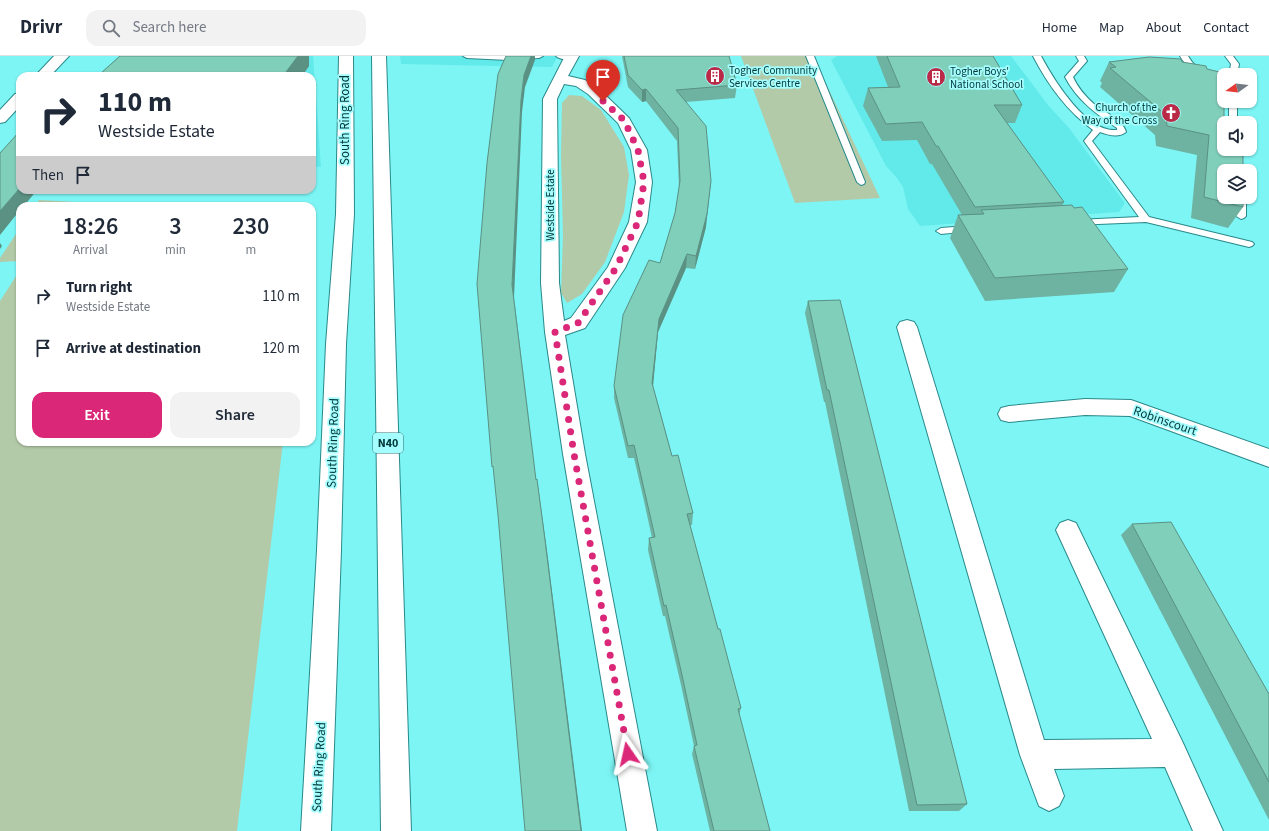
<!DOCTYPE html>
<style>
:root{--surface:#fff;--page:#f2f2f3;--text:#1f2937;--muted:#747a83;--line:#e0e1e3;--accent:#db2777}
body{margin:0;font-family:"Source Sans 3",sans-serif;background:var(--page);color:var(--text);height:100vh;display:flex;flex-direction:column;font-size:15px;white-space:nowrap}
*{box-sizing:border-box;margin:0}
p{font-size:13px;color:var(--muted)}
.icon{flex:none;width:22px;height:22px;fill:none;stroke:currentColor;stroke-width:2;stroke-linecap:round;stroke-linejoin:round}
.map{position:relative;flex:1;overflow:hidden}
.side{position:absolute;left:16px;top:146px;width:300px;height:244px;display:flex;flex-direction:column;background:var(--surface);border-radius:12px;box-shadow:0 1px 3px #0004}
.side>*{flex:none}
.guide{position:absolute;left:16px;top:16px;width:300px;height:122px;border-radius:12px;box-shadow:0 1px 3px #0004;background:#fff;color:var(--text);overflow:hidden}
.needle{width:26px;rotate:256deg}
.tools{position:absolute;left:1217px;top:12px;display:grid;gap:8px}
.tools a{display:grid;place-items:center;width:40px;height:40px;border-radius:8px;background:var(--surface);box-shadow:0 1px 3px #0004;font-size:20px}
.pin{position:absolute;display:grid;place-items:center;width:34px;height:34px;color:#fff;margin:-41px -17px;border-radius:50% 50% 50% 0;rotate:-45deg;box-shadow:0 0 4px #0007}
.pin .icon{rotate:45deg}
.me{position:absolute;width:44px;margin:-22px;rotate:349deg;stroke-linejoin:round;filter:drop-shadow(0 0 3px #0008)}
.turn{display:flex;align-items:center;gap:14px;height:84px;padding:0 16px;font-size:18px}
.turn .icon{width:52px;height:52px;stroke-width:2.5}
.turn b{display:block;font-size:28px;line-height:34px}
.then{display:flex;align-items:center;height:38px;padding:0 16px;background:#0003;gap:8px;font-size:15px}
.eta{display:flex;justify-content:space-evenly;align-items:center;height:68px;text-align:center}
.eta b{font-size:24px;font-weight:600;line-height:28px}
.button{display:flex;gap:8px;margin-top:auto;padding:8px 16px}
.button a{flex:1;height:46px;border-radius:12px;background:var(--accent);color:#fff;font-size:16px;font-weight:600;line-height:46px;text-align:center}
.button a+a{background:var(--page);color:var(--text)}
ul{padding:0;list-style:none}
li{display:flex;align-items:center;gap:12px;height:52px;padding:0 16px}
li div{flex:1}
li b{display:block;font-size:15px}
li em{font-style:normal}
header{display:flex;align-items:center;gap:24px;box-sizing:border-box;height:56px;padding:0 20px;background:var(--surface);border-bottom:1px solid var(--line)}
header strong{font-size:19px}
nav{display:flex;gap:22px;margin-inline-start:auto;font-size:14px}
.search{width:280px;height:36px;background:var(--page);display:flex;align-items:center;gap:10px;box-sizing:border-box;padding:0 14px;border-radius:12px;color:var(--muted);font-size:15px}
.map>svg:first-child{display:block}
</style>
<header>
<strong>Drivr</strong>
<div class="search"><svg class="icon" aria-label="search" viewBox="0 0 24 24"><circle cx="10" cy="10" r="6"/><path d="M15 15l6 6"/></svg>Search here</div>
<nav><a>Home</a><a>Map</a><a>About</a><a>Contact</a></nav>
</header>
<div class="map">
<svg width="1269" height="775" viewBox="0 0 1269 775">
<rect width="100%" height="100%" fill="#7df5f5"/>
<!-- built -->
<g fill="#62eaeb">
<path d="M 165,0 L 313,0 L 321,111 L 312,110 L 312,20 L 145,20 Z"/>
<path d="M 400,0 L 558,0 L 552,11 L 401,8 Z"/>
<path d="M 837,0 L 1011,0 L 1048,49 L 1069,72 L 1125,147 L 1119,156 L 920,170 L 908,153 L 903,131 L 897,122 L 886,110 L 831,4 Z"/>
</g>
<!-- green -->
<g fill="#b3caa8">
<path d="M 741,0 L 813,0 L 880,142 L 795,147 Z"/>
<path d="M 569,39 L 582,40 L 601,54 L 624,91 L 629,119 L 624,156 L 605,206 L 582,238 L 567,247 L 561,237 L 563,180 L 561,99 L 562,47 Z"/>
<path d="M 39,144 L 147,150 L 35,150 Z"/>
<path d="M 20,172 L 20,205 L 0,206 L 0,202 Z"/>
<path d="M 20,214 L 20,386 L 283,386 L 237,775 L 0,775 L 0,245 Z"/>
</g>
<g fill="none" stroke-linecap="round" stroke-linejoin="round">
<!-- lane casing -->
<g stroke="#29898a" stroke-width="2">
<g id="lane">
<path d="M 463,0 L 543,0 L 539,2 L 508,4 L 467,2 Z"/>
<path d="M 556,0 L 575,0 L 576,1 C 571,5 560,4 556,0 Z"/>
<path d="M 806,0 L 814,0 L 865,126 L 864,128 L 861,129 L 857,126 Z"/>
<path d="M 1033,0 L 1041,0 C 1054,24 1086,77 1117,74 L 1117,72 C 1096,58 1077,44 1065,21 L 1079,5 L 1076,0 L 1084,0 L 1087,5 L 1073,21 C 1078,32 1085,40 1094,48 C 1103,55 1124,65 1126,76 C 1119,82 1108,79 1100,76 L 1092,85 L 1149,161 L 1252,186 L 1254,188 L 1252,190 L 1249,191 L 1146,166 L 1074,169 L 1072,167 L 1074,165 L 1077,164 L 1139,161 L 1084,85 L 1093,74 C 1067,55 1048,29 1033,0 Z"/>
<path d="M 1180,0 L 1188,0 C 1197,15 1207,19 1224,22 L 1224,26 C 1202,23 1192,19 1180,0 Z"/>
<path d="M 1225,0 L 1233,0 L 1239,8 L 1237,19 L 1229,19 L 1231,8 Z"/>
<rect x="1229" y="45" width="8" height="22"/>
<path d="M 1236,141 L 1246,141 L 1246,160 L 1244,162 L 1241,163 L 1236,160 Z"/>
<path d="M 968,170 L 971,171 L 973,173 L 971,175 L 941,178 L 936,175 L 941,172 Z"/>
</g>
</g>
<!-- street casing -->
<g stroke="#29898a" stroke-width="2">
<g id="street">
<path d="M 54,0 L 69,0 L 50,20 L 35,20 Z"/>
<path d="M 565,0 L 579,0 L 568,20 L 585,24 L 598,32 L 629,62 L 647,94 L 652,126 L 647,166 L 625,212 L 585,272 L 565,279 L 585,398 L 657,775 L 627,775 L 563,398 L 545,276 L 541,227 L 543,43 ZM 564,28 L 576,30 L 588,38 L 618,67 L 631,94 L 636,126 L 629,166 L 608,211 L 571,262 L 564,265 L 559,227 L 557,43 Z"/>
<path d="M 20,37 L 20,50 L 5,66 L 0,67 L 0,54 L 15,38 Z"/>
<path d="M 907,264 L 914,266 L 917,271 L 1044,684 L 1152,683 L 1056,474 L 1060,467 L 1068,464 L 1076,467 L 1183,687 L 1223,775 L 1193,775 L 1165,711 L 1054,713 L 1064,740 L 1059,750 L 1049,755 L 1039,750 L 1020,699 L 897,271 L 900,266 Z"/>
<path d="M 1085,343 L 1131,344 L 1269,393 L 1269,411 L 1130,360 L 1085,359 L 1009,366 L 1001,364 L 998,358 L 1001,352 L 1009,350 Z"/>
</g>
</g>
<!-- highway casing -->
<g stroke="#29898a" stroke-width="2">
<g id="highway">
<path d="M 339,0 L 353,0 L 354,158 L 346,288 L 341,494 L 331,775 L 301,775 L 317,494 L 326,288 L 336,158 Z"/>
<path d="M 372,0 L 386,0 L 411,775 L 381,775 Z"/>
</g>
</g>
<!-- lane -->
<use href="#lane" fill="#fff" fill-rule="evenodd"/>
<!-- street -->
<use href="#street" fill="#fff" fill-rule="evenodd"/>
<!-- highway -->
<use href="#highway" fill="#fff" fill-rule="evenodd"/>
</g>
<!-- wall -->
<g fill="#6eb2a1">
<path d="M 120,0 L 309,0 L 309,10 L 302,20 L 102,20 L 101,17 Z"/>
<path d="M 622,0 L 729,0 L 737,29 L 735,42 L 686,46 L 706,171 L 695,213 L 686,212 L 658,276 L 653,330 L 672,400 L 693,457 L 692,469 L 690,469 L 718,573 L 741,652 L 739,659 L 770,775 L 710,775 L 692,698 L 694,690 L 681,629 L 665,560 L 663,560 L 648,494 L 649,482 L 652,482 L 644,445 L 634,402 L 628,402 L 614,342 L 614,330 L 660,207 L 675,157 L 679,132 L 677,85 L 646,45 L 642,46 L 628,31 Z"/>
<path d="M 876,0 L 993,0 L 1022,49 L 1015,67 L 1007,67 L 1064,146 L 1062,150 L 1128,213 L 1114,236 L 985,245 L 950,182 L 958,159 L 962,159 L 932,108 L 930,108 L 917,84 L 882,85 L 863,50 L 868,32 L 888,31 Z"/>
<path d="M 1149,1 L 1224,93 L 1246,93 L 1243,98 L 1243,151 L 1228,172 L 1191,162 L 1197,99 L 1156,90 L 1155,79 L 1100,31 L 1102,27 L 1100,25 L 1109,6 Z"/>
<path d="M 808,245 L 967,748 L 959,755 L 909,755 L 825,346 L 824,346 L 805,257 Z"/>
<path d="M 1132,468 L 1269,638 L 1269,764 L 1121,479 Z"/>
</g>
<!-- shaded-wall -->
<g fill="#5a9183">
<path d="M 298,0 L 309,0 L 309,10 L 302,20 L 283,20 Z"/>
<path d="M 531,0 L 535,0 L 535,4 L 525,31 L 522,56 L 514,242 L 538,435 L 512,229 L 521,44 L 524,19 Z"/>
<path d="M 646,33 L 646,45 L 642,46 L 642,34 Z"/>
<path d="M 312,56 L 313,59 L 312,70 Z"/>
<path d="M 711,125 L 706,171 L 695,213 L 696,200 Z"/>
<path d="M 20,132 L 20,134 L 37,134 L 24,150 L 20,150 L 20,154 L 0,179 L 0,155 Z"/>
<path d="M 0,187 L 2,190 L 0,193 Z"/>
<path d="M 687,198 L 686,212 L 658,276 L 652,340 L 652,327 L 659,263 Z"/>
<path d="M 537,423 L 547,495 L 582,775 L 581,775 Z"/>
</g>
<!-- building -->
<g fill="#80cfbb" stroke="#5a9183">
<path d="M 120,0 L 298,0 L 283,20 L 140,20 L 101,17 Z"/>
<path d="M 506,0 L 531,0 L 524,19 L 521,44 L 512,229 L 536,424 L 537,423 L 545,484 L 581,775 L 525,775 L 498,459 L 493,410 L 492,411 L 477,228 L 487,107 L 498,18 Z"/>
<path d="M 624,0 L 729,0 L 737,29 L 676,34 L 706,70 L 711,125 L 707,158 L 696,200 L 687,198 L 659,263 L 652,327 L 672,400 L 678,399 L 685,427 L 693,457 L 687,458 L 718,573 L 720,573 L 730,611 L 741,652 L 738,653 L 770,775 L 714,775 L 694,690 L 697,689 L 682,619 L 666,549 L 664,550 L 649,482 L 655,481 L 644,433 L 634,389 L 628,390 L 614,330 L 623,259 L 649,204 L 660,207 L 675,157 L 680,125 L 678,72 L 646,33 L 642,34 L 628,19 Z"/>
<path d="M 887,0 L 993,0 L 1022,49 L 994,49 L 1064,146 L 975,151 L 938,90 L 936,90 L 922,66 L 886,68 L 868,32 L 900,31 Z"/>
<path d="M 1149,1 L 1181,3 L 1182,6 L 1206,10 L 1207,13 L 1224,17 L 1224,62 L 1230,67 L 1224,67 L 1224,93 L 1243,93 L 1243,115 L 1224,115 L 1224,141 L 1243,141 L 1243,151 L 1204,141 L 1209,79 L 1167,70 L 1166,59 L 1110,12 L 1116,11 L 1109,6 Z"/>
<path d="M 20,75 L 20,132 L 0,155 L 0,97 Z"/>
<path d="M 1072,149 L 1074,152 L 1082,151 L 1128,213 L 995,222 L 958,159 L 984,158 L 981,154 Z"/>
<path d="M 840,244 L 967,748 L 917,749 L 829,334 L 827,334 L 808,245 Z"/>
<path d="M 1171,466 L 1269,638 L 1269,726 L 1132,468 Z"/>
</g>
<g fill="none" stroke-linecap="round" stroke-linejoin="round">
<!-- route -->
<path stroke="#db2777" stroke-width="7" stroke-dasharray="0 12.6" d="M 603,45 L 624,64 L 638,94 L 644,126 L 638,166 L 616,212 L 578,267 L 555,276 L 574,398 L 628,698"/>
</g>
<!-- icons -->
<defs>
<g id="building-disc" transform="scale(1)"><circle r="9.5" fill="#ba2945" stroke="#a4fefe"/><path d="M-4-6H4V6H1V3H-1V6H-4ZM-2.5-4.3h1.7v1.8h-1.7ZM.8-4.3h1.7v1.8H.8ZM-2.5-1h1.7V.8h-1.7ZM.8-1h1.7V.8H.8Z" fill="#fff"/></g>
<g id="church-disc" transform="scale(1)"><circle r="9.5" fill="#ba2945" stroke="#a4fefe"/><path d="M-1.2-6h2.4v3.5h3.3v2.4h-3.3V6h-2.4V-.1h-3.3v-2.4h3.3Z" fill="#fff"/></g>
</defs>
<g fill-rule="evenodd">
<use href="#building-disc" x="715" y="20"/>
<use href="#building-disc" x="936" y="21"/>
<use href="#church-disc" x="1171" y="57"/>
</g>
<g text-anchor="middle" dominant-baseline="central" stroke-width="3.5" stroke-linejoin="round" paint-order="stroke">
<!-- far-poi labels -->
<g font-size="11" fill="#003738" stroke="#a4fefe" text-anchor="start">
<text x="729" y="14">Togher Community<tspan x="729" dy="13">Services Centre</tspan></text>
<text x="950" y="15">Togher Boys'<tspan x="950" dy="13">National School</tspan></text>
<text x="1157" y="51" text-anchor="end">Church of the<tspan x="1157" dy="13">Way of the Cross</tspan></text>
</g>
<!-- far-street labels -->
<g font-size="11" fill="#003738" stroke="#a4fefe">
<text transform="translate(550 149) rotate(-90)">Westside Estate</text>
</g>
<!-- shield labels -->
<rect fill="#a4fefe" stroke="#317373" stroke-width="1" x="373" y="377" width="30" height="20" rx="3"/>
<g font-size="12" font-weight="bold" fill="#003738">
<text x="388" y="387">N40</text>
</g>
<!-- street labels -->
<g font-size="13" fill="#003738" stroke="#a4fefe">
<text transform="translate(345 64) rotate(-90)">South Ring Road</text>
<text transform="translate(1165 365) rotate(19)">Robinscourt</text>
<text transform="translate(333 387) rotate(-88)">South Ring Road</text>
<text transform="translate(319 711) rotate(-87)">South Ring Road</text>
</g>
</g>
</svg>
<div class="tools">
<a><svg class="needle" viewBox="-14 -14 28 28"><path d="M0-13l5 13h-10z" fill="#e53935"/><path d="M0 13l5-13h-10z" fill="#747a83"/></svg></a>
<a><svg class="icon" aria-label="sound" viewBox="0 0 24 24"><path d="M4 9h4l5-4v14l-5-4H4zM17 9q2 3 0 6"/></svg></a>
<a><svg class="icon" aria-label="layers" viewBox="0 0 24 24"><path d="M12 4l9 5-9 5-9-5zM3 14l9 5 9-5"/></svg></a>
</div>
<div class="pin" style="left:603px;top:45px;background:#d93025"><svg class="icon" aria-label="arrive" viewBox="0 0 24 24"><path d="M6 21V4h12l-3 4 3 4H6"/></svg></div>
<svg class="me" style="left:628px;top:698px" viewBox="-20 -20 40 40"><path d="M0-17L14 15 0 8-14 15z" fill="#db2777" stroke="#fff" stroke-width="4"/></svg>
<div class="guide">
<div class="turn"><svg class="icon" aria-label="right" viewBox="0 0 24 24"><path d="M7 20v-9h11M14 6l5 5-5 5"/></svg><div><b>110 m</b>Westside Estate</div></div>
<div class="then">Then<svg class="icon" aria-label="arrive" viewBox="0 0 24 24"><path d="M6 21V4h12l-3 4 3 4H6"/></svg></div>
</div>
<section class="side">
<div class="eta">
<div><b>18:26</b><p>Arrival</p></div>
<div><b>3</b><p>min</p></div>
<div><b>230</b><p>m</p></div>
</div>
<ul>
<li><svg class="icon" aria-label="right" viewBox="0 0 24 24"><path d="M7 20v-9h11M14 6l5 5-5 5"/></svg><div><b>Turn right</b><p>Westside Estate</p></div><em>110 m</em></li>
<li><svg class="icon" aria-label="arrive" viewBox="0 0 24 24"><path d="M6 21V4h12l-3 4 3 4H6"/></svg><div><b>Arrive at destination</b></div><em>120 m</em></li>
</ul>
<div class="button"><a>Exit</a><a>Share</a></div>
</section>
</div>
